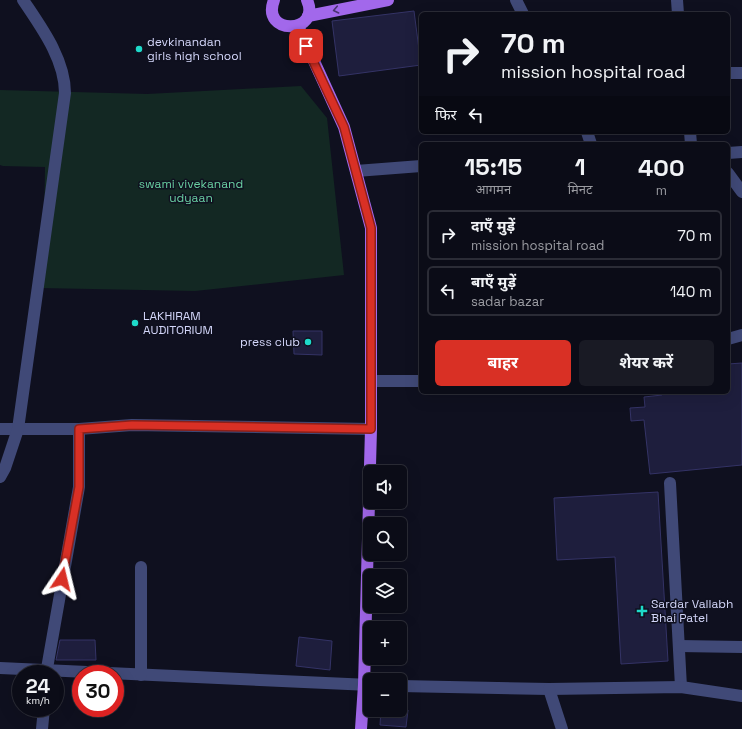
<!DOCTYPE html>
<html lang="hi">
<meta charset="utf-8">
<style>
:root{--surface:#0b0c17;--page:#191a24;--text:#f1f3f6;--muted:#9a9ba1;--line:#2b2c36;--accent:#d93025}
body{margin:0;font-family:"Space Grotesk","Noto Sans Devanagari",sans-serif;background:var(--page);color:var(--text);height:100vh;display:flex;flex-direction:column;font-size:15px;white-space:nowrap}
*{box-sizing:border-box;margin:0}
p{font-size:13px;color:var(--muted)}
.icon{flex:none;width:22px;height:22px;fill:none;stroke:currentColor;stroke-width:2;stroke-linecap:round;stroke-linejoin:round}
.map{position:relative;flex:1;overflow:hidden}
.sheet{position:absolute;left:419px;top:142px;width:311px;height:252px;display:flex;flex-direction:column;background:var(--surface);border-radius:6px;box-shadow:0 4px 16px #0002,0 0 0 1px var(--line)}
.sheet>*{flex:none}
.banner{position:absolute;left:419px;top:12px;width:311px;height:122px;border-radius:6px;box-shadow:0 4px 16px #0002,0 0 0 1px var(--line);background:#0b0c17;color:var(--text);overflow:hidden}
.buttons{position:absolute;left:363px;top:465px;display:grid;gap:8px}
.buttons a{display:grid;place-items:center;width:44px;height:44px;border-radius:6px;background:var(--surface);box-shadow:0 4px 16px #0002,0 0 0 1px var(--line);font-size:20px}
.speed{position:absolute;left:12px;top:665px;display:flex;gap:8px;font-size:20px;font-weight:700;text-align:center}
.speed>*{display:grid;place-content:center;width:52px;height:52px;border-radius:50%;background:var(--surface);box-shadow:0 4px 16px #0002,0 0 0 1px var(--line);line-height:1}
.speed small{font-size:10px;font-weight:400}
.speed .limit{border:6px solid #d22;background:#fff;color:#111}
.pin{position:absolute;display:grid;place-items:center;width:34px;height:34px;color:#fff;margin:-17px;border-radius:8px;box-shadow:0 2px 6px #0006}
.me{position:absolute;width:44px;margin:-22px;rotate:10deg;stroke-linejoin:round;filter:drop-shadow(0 0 3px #0008)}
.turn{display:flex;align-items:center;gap:14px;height:84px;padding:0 16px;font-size:18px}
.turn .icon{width:52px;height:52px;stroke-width:2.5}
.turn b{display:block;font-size:28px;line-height:34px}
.then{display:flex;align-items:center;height:38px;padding:0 16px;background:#0003;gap:8px;font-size:15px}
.eta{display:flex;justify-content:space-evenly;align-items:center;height:68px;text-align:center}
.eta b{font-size:24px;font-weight:700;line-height:28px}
.primary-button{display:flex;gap:8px;margin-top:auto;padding:8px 16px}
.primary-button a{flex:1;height:46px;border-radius:6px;background:var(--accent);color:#fff;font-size:16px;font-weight:700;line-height:46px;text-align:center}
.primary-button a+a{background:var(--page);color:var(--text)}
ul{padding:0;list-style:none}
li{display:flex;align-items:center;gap:12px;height:50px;margin:0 8px 6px;padding:0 8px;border:2px solid var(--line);border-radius:6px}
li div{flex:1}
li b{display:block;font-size:15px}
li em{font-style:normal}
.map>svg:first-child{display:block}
</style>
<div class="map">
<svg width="742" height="729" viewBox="0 0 742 729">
<rect width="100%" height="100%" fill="#0f101f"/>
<!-- green -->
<path fill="#132823" d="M 301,86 L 327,118 L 344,275 L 195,291 L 40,288 L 44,230 L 45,167 L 3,166 L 0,165 L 0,90 L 147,94 Z"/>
<!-- building -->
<g fill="#1e1e3d" stroke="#343366">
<path d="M 414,11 L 421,65 L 339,76 L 332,21 Z"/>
<path d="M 293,331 L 322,331 L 322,355 L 294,354 Z"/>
<path d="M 742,363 L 742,465 L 650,474 L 644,420 L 631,421 L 630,408 L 645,407 L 644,397 L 662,395 L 662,392 L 728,392 L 728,364 Z"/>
<path d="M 658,492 L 668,661 L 621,664 L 615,557 L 557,560 L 554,498 Z"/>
<path d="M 299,637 L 332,641 L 330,670 L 296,666 Z"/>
<path d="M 60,640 L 95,640 L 96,660 L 56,660 Z"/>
<path d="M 381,710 L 408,710 L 406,727 L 380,725 Z"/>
</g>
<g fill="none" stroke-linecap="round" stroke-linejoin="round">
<!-- minor -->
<g stroke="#404977" stroke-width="12">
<path d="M 516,0 L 523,14"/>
<path d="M 677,0 L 678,14"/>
<path d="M 728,73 L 742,73"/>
<path d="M 587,132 L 591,144"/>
<path d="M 690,132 L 691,144"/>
<path d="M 728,153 L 742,152"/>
<path d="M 356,171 L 421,166"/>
<path d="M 728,173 L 742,192"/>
<path d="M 728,339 L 742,335"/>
<path d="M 371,381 L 421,381"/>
<path d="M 0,429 L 79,429 L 132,425 L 371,429"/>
<path d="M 0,477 L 5,468 L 18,429 L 65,93 C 65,59 41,27 23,0"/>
<path d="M 670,483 L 681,687"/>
<path d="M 679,646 L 742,647"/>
<path d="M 0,668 L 370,685"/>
<path d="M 46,674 L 79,487 L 79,429"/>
<path d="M 141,675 L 141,567"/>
<path d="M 400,686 L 549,689 L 681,687 L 742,696"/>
<path d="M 549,689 L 562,729"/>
<path d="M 42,729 L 44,708"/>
</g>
<!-- major -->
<g stroke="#a268eb" stroke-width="12">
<path d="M 274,0 C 260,36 322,34 307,0"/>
<path d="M 308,16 L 388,0"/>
<path d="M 298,26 L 344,127 L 371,228 L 371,429 L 364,685 L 361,729"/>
</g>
</g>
<!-- one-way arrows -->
<defs><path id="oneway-chevron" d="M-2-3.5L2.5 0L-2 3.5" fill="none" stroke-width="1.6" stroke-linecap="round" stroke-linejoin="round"/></defs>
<use stroke="#4a3371" href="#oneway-chevron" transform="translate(336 10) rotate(168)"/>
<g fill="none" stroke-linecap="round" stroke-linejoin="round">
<!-- route casing -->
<g stroke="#8d1f18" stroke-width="10">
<path id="route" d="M 62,579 L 79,487 L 79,429 L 132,425 L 371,429 L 371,228 L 344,127 L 306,46"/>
</g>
<!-- route -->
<use href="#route" stroke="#d93025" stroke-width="7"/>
</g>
<!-- markers -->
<g fill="#1edaca" stroke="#0f101f" stroke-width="1.5">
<circle cx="139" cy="49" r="4"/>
<circle cx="135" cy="323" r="4"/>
<circle cx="308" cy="342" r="4"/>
<path d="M640 605h4v4h4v4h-4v4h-4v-4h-4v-4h4z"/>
</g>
<g text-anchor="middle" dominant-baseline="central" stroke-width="3" stroke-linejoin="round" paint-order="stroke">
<!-- poi labels -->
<g font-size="12" fill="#d3d6f9" stroke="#0f101f" text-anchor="start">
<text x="147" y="42">devkinandan<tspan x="147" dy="14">girls high school</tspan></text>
<text x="143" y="316">LAKHIRAM<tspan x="143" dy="14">AUDITORIUM</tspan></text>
<text x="300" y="342" text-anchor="end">press club</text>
<text x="651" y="604">Sardar Vallabh<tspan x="651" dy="14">Bhai Patel</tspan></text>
</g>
<!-- park labels -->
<g font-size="12" fill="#69cfa2" stroke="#0f101f">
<text x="191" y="184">swami vivekanand<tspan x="191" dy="14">udyaan</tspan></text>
</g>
</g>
</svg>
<div class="buttons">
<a><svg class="icon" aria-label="sound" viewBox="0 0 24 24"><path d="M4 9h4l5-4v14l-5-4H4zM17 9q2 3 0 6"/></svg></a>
<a><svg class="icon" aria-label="search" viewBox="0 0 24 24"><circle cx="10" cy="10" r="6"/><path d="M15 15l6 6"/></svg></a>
<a><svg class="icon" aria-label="layers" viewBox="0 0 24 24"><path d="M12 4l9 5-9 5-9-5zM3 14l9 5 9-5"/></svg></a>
<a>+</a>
<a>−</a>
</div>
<div class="speed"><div>24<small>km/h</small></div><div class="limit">30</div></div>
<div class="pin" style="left:306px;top:46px;background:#d93025"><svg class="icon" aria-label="arrive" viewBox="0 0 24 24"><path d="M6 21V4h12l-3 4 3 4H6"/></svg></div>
<svg class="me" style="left:62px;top:579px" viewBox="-20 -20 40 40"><path d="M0-17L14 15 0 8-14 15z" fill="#d93025" stroke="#fff" stroke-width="4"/></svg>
<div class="banner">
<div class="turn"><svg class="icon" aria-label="right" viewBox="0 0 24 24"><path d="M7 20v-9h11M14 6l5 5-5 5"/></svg><div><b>70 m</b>mission hospital road</div></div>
<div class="then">फिर<svg class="icon" aria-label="left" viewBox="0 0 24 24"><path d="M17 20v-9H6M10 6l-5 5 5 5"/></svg></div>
</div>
<section class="sheet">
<div class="eta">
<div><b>15:15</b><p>आगमन</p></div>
<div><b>1</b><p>मिनट</p></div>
<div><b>400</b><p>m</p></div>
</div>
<ul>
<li><svg class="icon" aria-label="right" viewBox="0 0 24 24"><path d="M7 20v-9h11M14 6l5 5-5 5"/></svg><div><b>दाएँ मुड़ें</b><p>mission hospital road</p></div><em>70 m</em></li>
<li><svg class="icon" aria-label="left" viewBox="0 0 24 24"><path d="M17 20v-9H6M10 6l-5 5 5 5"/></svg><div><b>बाएँ मुड़ें</b><p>sadar bazar</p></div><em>140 m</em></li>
</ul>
<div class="primary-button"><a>बाहर</a><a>शेयर करें</a></div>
</section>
</div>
